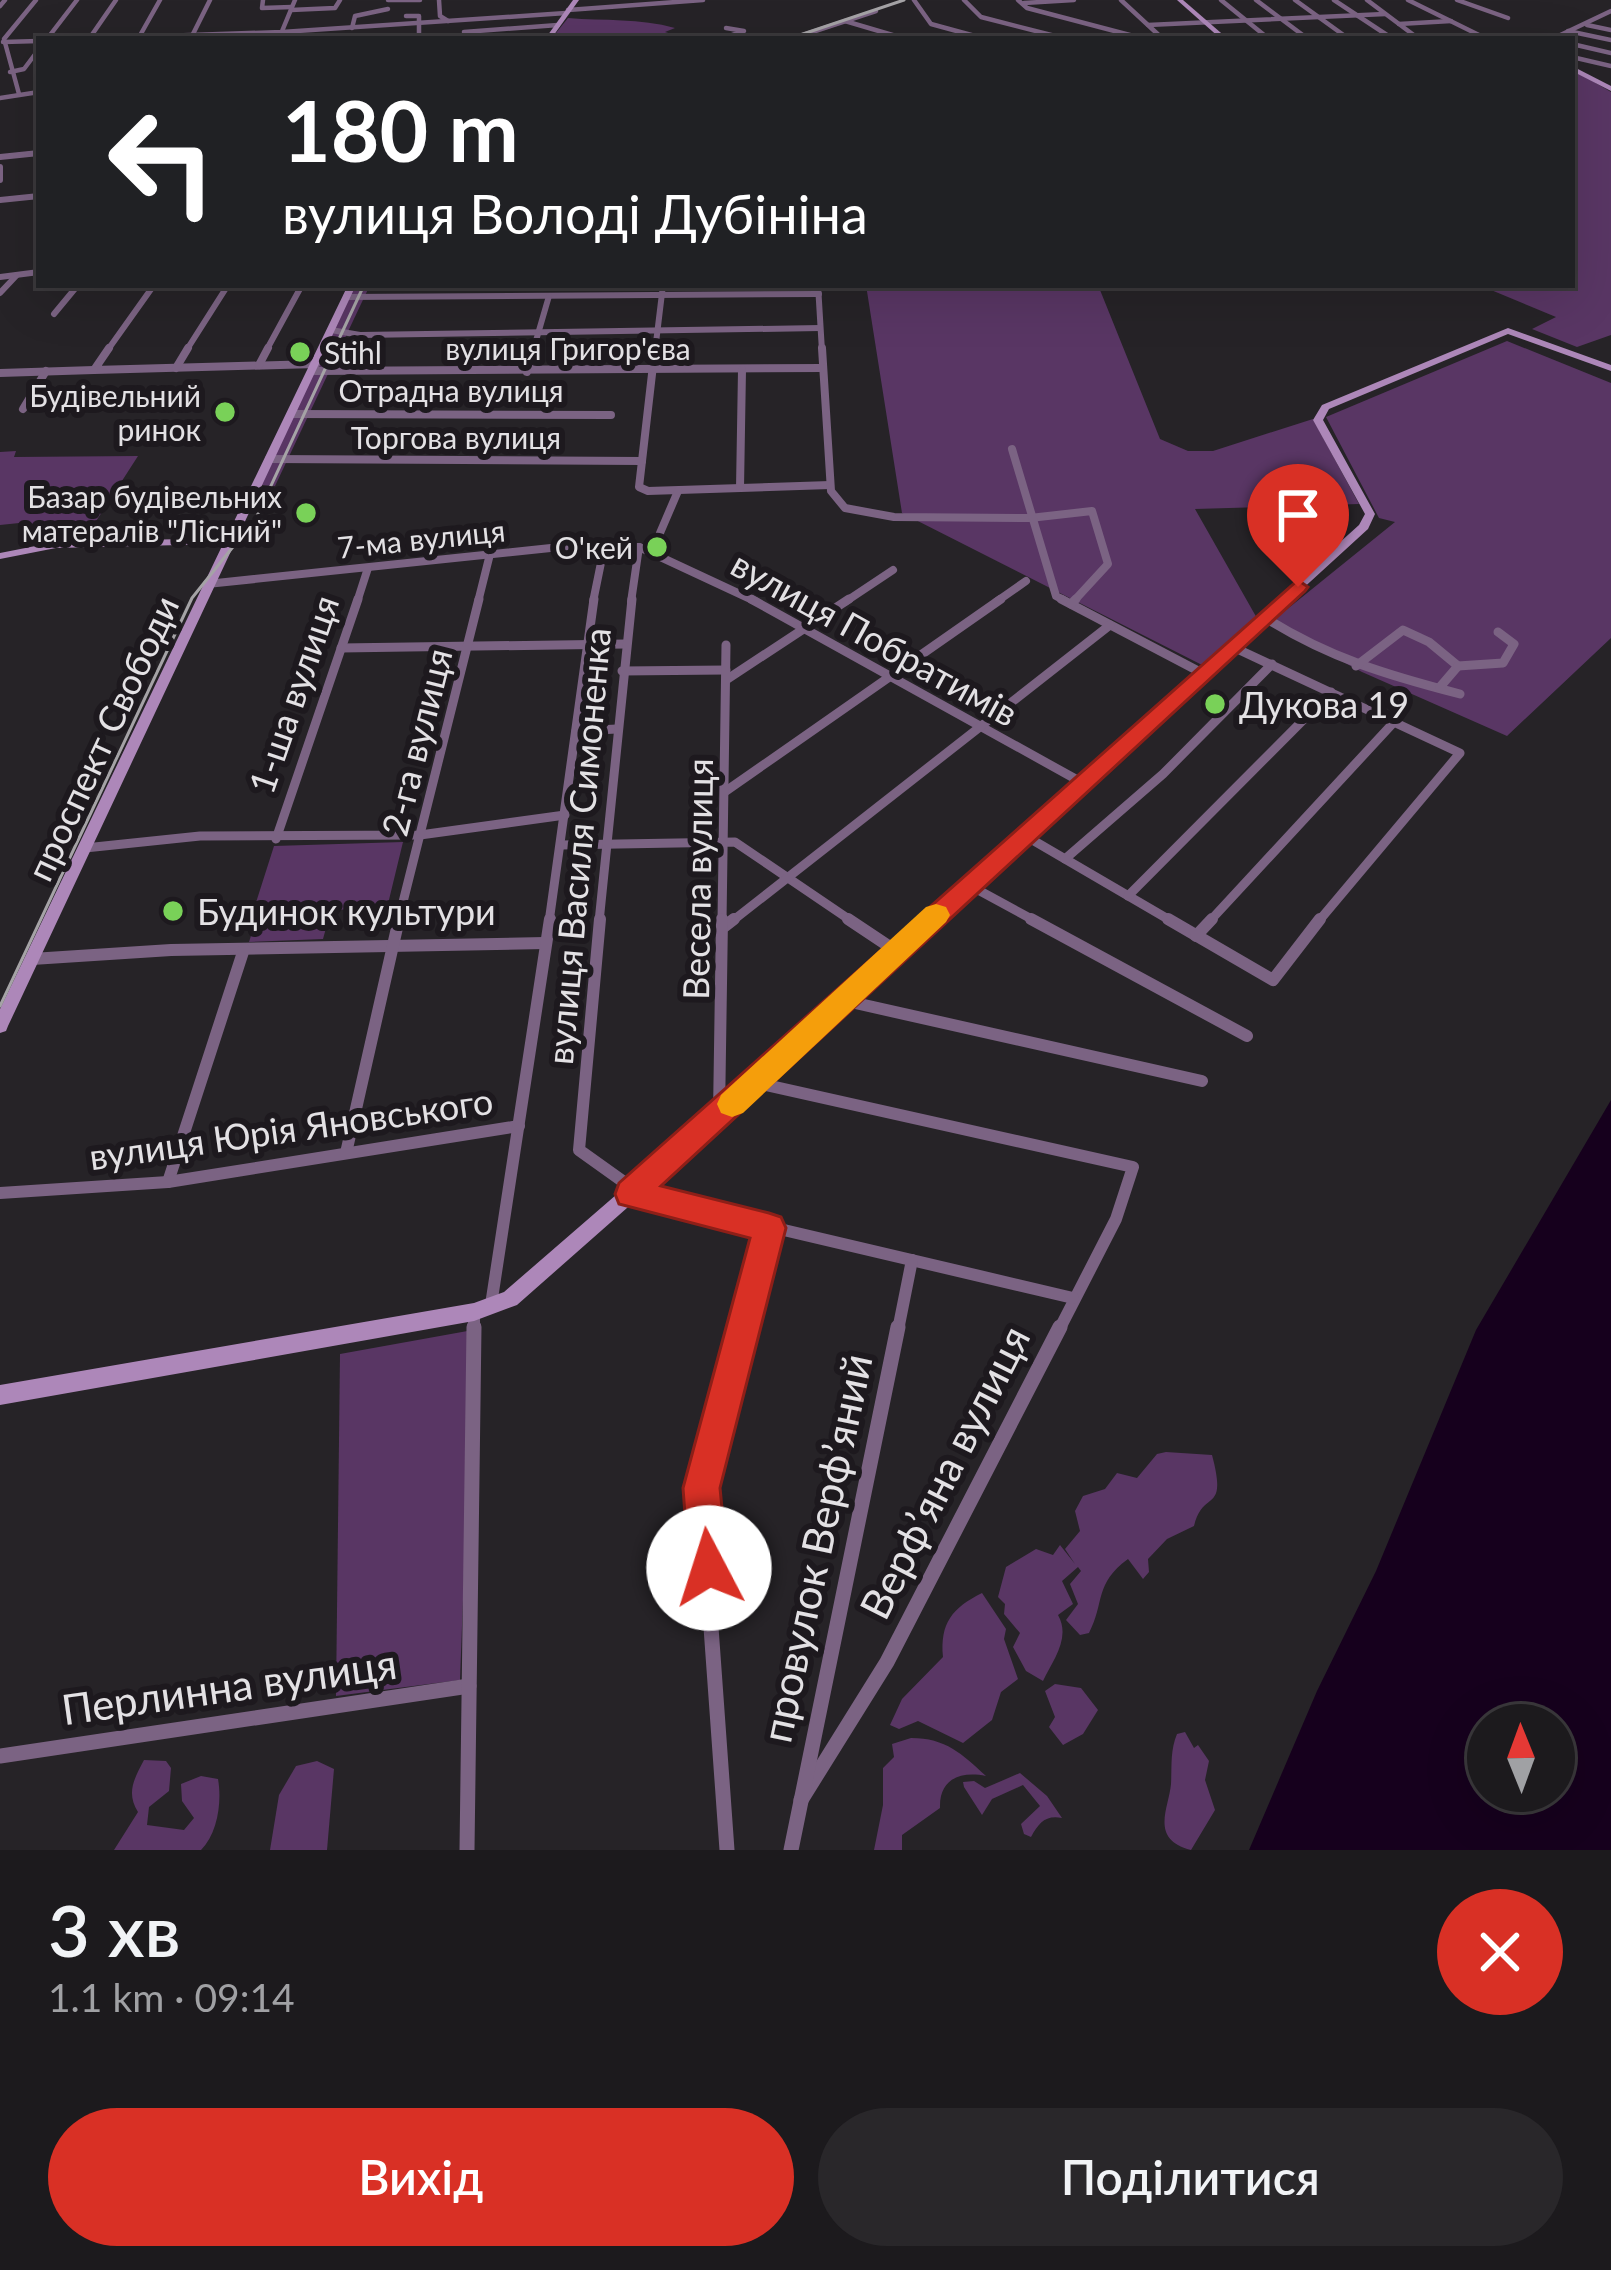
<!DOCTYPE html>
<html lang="uk">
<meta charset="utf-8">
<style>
:root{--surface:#1c1a1d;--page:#29272a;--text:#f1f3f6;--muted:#a0a1a4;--line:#3a383b;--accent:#d93025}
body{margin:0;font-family:Lato,sans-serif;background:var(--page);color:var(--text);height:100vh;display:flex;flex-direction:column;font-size:45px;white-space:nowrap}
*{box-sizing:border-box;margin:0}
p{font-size:39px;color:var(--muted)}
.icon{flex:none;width:66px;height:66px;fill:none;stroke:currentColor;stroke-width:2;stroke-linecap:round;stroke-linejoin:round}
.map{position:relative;height:1850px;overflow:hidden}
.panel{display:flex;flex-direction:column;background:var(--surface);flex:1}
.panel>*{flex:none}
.top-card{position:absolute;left:36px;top:36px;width:1539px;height:252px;border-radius:0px;box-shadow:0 12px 48px #0002,0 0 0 3px var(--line);background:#202124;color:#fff;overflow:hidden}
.needle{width:78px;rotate:359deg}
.fabs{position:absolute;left:1467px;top:1704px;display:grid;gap:24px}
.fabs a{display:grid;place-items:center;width:108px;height:108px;border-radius:50%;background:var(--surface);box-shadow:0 12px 48px #0002,0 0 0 3px var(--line);font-size:60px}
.pin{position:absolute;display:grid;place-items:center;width:102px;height:102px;color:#fff;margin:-123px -51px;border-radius:50% 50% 50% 0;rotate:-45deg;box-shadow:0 0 12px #0007}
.pin .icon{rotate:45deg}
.me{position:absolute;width:132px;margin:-66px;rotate:355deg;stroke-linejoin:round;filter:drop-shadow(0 0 9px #0008)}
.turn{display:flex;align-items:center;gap:42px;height:252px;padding:0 48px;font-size:54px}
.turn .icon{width:156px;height:156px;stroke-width:2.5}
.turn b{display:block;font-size:84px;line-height:102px}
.round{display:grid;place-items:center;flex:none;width:126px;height:126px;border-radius:63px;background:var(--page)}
.headline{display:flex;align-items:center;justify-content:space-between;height:204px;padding:0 48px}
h1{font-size:72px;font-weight:600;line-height:90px}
.cta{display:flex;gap:24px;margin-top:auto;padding:24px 48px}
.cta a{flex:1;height:138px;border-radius:72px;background:var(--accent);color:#fff;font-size:48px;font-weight:600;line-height:138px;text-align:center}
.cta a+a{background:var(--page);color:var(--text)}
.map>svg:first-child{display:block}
</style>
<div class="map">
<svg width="1611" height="1850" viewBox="0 0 1611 1850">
<rect width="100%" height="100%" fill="#262327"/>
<!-- green -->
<g fill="#593664">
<path d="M 568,18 C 604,21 640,18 675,28 L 665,32 L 688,39 L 575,39 L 556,33 Z"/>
<path d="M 1572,69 L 1611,92 L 1611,335 L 1577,347 L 1532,329 L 1556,317 L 1479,285 L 1572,285 Z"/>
<path d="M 355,285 L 370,285 L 275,486 L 261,485 Z"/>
<path d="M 866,285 L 1098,285 L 1160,439 L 1188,451 L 1213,451 L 1313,419 L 1359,504 L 1195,509 L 1258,620 L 1208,668 L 902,513 Z"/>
<path d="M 1507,341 L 1611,383 L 1611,638 L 1507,736 L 1362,672 L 1270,623 L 1395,522 L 1379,518 L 1326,417 Z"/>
<path d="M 16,451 L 14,457 L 138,456 L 91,529 L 28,531 L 29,522 L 0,525 L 0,452 Z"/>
<path d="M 403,842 L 387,908 L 331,910 L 323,939 L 249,942 L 258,914 L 284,913 L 253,912 L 274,846 Z"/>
<path d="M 473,1330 L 460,1680 L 336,1696 L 340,1354 Z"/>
<path d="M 1166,1452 L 1212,1455 C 1228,1515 1203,1488 1194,1526 L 1167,1539 L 1148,1559 L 1149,1572 L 1143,1579 L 1128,1559 C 1094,1584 1105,1602 1089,1633 L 1080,1635 L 1066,1620 L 1078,1604 L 1070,1584 L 1081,1571 L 1078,1567 L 1062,1581 L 1073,1604 L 1058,1615 C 1071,1638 1053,1660 1043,1681 L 1026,1671 L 1013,1647 L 1020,1633 L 1004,1614 L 1005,1604 L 998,1597 L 1006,1567 L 1036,1549 L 1053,1555 L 1060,1545 L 1075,1564 L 1065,1549 L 1080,1531 L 1075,1511 L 1083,1496 L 1105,1489 L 1117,1473 L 1137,1478 L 1157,1454 Z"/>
<path d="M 982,1593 L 1006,1629 L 1004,1639 L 1018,1679 L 1001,1692 L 992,1720 L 963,1743 L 918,1721 L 899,1729 L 890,1725 L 902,1699 L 943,1657 C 940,1623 952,1608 982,1593 Z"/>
<path d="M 1055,1684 L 1081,1688 L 1098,1710 L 1083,1734 L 1063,1745 L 1049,1727 L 1055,1717 L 1045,1691 Z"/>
<path d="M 1185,1732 L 1194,1748 L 1198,1745 L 1209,1761 L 1205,1780 L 1215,1810 L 1191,1850 C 1149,1839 1169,1808 1171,1784 C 1172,1766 1170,1751 1177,1734 Z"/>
<path d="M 911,1738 C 946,1738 962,1754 986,1776 C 960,1771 939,1779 940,1808 L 902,1835 L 902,1850 L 874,1850 L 883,1805 L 883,1768 L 894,1757 L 892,1744 Z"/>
<path d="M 144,1760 L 166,1761 L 171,1768 L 169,1791 L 149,1807 L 147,1825 L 184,1830 L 194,1818 L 182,1801 L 181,1784 L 201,1776 L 218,1779 C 222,1801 218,1833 201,1850 L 114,1850 L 138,1812 C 126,1793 134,1779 144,1760 Z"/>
<path d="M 317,1761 L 334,1769 L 327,1850 L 270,1850 L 279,1795 L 296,1766 Z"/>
<path d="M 1020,1773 L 1047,1796 L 1062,1818 C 1045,1815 1039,1823 1031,1837 L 1024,1834 L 1021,1824 L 1040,1806 L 1023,1785 L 992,1799 L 982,1815 L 964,1787 L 963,1782 L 974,1781 L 985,1788 Z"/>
</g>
<!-- water -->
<path fill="#16001d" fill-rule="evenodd" d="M 1611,1100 L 1611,1850 L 1249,1850 L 1317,1691 L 1376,1571 L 1476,1330 ZM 1488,1725 L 1554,1725 L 1554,1791 L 1488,1791 Z"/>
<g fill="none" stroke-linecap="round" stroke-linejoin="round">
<!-- street-far5 -->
<g stroke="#7b6383" stroke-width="4.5">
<path d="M 263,0 L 262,8 L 292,7"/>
<path d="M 388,0 L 420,0"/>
<path d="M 439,0 L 440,16 L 448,21"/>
<path d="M 914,0 L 931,24 L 986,39"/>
<path d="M 964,0 L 981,17 L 1067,39"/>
<path d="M 1018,0 L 1027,8 L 1145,39"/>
<path d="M 1121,0 L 1163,39"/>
<path d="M 1221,0 L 1269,39"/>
<path d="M 1256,0 L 1308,39"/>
<path d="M 1295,0 L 1349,39"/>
<path d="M 1334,0 L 1393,39"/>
<path d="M 1367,0 L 1419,39"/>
<path d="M 1408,0 L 1487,39"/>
<path d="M 1457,0 L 1508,18"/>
<path d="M 1024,3 L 1074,0"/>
<path d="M 0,6 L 5,0"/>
<path d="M 291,10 L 335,8 L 340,0"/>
<path d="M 568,10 L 703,0"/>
<path d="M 406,16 L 419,16 L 419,39"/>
<path d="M 845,21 L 906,39"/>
<path d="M 1399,24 L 1451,21"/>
<path d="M 1148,25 L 1385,14"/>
<path d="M 1587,25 L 1611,30"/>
<path d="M 352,28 L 355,16 L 388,9"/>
<path d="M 1568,31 L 1611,40"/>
<path d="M 464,32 L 558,25"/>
<path d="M 192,36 L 210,0"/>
<path d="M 280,36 L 295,0"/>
<path d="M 47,39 L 77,0"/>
<path d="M 74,39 L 282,32 L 566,13"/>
<path d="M 89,39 L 116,0"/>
<path d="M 138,39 L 160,0"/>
<path d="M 721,39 L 744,31 L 726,28"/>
<path d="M 791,39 L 876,11"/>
<path d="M 1552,39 L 1611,11"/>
<path d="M 3,42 L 39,41"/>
<path d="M 1572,44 L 1611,53"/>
<path d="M 1572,57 L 1611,66"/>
<path d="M 10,72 L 24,69 L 39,49"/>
<path d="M 19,94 L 4,39 L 36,0"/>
<path d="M 0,98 L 39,92"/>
<path d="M 18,155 L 39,153"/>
</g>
<!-- street-far4 -->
<g stroke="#7b6383" stroke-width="6">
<path d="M 0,157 L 39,153"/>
<path d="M 0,167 L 0,180"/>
<path d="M 0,200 L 39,196"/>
<path d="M 0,277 L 39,272"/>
<path d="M 818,285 L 822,351"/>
<path d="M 0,293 L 16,276"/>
<path d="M 346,297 L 819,294"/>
<path d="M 54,314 L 78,285"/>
<path d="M 331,330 L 360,335 L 820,328"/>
<path d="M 107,351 L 154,285"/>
<path d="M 186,351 L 228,285"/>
<path d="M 266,351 L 302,285"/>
<path d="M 533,351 L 549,296"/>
<path d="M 655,351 L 663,285"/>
</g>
<!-- street-far3 -->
<g stroke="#7b6383" stroke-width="8">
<path d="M 109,348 L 94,370 L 316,364"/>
<path d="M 655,348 L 639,487 L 648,491 L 830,485"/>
<path d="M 822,348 L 831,491 L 845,508 L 894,517 L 1030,518 L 1092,511 L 1108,564 L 1073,602"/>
<path d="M 259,365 L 268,348"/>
<path d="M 176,368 L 188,348"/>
<path d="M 313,371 L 823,368"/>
<path d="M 527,372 L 534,348"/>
<path d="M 0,373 L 94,370"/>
<path d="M 23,409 L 46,371"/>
<path d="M 292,414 L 611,415"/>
<path d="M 1012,449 L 1056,596 L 1067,602"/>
<path d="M 269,459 L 642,461"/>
<path d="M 740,488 L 742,370"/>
<path d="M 660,533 L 678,491"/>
<path d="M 207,584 L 598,543 L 612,549 L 639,547 L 757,602"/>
<path d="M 357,602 L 368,568"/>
<path d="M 478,602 L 490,554"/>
<path d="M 593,602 L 604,548"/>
<path d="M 631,602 L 639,547"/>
<path d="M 845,602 L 893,570"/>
<path d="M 996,602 L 1026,581"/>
</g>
<!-- street-far2 -->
<g stroke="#7b6383" stroke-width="9">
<path d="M 751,599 L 1081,782"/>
<path d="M 1061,599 L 1202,673"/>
<path d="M 1071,604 L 1076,599"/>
<path d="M 1264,617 C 1329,658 1387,675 1460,694"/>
<path d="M 1233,647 L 1460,753 L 1318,922"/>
<path d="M 341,648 L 625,644"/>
<path d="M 1356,666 L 1403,630 L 1429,642 L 1458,666 L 1440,687"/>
<path d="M 1458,666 L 1503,663 L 1514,644 L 1498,632"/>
<path d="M 622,671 L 726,670"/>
<path d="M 726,680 L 849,599"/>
<path d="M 576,731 L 617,729"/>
<path d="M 726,791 L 1001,599"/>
<path d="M 1024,835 L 1173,922"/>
<path d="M 276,839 L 358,599"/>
<path d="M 561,845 L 735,842 L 853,922"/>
<path d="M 85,848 L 200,836 L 420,835 L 565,815"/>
<path d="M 1065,859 L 1163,774 L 1272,664"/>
<path d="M 969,885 L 1037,922"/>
<path d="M 1128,896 L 1331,692"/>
<path d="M 398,922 L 479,599"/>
<path d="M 549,922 L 594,599"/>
<path d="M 599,922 L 632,599"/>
<path d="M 722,922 L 726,645"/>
<path d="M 731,922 L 1110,625"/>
<path d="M 1209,922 L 1395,721"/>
</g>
<!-- street-far1 -->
<g stroke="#7b6383" stroke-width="12">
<path d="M 600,919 L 579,1150 L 635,1190"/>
<path d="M 848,919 L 896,951"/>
<path d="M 1031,919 L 1247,1036"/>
<path d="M 1168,919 L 1273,980 L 1320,919"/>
<path d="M 725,926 L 734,919"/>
<path d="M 1196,936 L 1212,919"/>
<path d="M 32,959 L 171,950 L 545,943"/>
<path d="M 842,1000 L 1202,1081"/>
<path d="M 757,1083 L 1133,1167 L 1116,1219 L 1059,1330"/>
<path d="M 719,1114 L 722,919"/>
<path d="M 346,1153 L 399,919"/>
<path d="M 168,1182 L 244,949"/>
<path d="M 0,1193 L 168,1182 L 519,1126"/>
<path d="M 631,1194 L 1073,1298"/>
<path d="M 491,1305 L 550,919"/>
<path d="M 474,1330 L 474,1312"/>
<path d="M 742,1330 L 769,1228"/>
<path d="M 898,1330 L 912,1260"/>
</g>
<!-- street -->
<g stroke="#7b6383" stroke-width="15">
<path d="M 0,1756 L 469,1686"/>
<path d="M 801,1800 L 887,1662 L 1060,1327"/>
<path d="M 467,1850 L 474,1327"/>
<path d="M 727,1850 L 701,1488 L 743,1327"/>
<path d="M 791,1850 L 898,1327"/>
</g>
<!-- secondary -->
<g fill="#ad87b9" fill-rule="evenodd">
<path d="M 573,0 L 579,0 L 551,39 L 545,39 Z"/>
<path d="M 1177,0 L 1183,0 L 1228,39 L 1221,39 Z"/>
<path d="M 1572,66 L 1611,86 L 1611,91 L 1572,71 Z"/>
<path d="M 348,285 L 356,285 L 8,1026 L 6,1031 L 0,1033 L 0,1009 L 223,544 L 56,548 L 0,559 L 0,553 L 56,542 L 226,538 Z"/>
<path d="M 1508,328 L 1611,365 L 1611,371 L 1508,334 L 1329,409 L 1323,420 L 1375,514 L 1368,529 L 901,955 L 763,1088 L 517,1305 L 474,1321 L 0,1405 L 0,1385 L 474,1303 L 504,1292 L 751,1078 L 891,947 L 1359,525 L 1365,514 L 1313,420 L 1322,405 Z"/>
</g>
<!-- tram -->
<g stroke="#a5a3a6" stroke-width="3">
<path d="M 788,39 L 904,0"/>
<path d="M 0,1006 L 192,598 L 256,518 L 364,285"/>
</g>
</g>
<!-- route -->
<path fill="#d93025" stroke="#8d1f18" stroke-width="3" d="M 1298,580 L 1308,587 L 1305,591 L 661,1186 L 769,1213 L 781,1217 L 786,1228 L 720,1488 L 728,1568 L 722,1582 L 709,1588 L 695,1582 L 689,1568 L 683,1488 L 750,1238 L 619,1204 L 615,1194 L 619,1183 Z"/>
<!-- slow -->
<path fill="#f59e0b" d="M 936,904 L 946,907 L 950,915 L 946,922 L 743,1113 L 732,1117 L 721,1113 L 717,1104 L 721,1095 L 926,907 Z"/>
<!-- markers -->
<g fill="#79d158" stroke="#1d191e" stroke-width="4.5">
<circle cx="300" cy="352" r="12"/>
<circle cx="225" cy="412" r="12"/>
<circle cx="306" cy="513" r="12"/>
<circle cx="657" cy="547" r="12"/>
<circle cx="1215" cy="704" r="12"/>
<circle cx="173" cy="911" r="12"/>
</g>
<g text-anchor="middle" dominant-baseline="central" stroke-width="12" stroke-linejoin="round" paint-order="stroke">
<!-- far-street labels -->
<g font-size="30" fill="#e3e1e4" stroke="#1d191e">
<text x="568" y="348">вулиця Григор'єва</text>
<text x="451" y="390">Отрадна вулиця</text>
<text x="456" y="437">Торгова вулиця</text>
<text transform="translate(421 538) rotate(-6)">7-ма вулиця</text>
</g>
<!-- far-poi labels -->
<g font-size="30" fill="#e3e1e4" stroke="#1d191e" text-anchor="end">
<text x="324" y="352" text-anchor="start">Stihl</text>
<text x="201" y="395">Будівельний<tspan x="201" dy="34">ринок</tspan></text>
<text x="282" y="496">Базар будівельних<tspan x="282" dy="34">матералів "Лісний"</tspan></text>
<text x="633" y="547">О'кей</text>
</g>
<!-- street labels -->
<g font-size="36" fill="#e3e1e4" stroke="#1d191e">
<text transform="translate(875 638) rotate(29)">вулиця Побратимів</text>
<text transform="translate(293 694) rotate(-71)">1-ша вулиця</text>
<text transform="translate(102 738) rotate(-65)">проспект Свободи</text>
<text transform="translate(416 742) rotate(-76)">2-га вулиця</text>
<text transform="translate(578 846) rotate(-85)">вулиця Василя Симоненка</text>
<text transform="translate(697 879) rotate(-89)">Весела вулиця</text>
<text transform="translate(291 1128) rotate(-8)">вулиця Юрія Яновського</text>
</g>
<!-- poi labels -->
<g font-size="36" fill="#e3e1e4" stroke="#1d191e" text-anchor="start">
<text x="1239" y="704">Дукова 19</text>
<text x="197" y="911">Будинок культури</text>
</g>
<!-- near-street labels -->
<g font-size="42" fill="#e3e1e4" stroke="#1d191e">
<text transform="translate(944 1472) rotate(-63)">Верфʼяна вулиця</text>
<text transform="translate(816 1548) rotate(-78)">провулок Верфʼяний</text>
<text transform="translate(229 1686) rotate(-8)">Перлинна вулиця</text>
</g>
</g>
</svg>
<div class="fabs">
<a><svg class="needle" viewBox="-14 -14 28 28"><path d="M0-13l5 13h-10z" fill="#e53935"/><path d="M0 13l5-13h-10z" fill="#a0a1a4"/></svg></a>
</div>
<div class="pin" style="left:1298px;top:587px;background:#d93025"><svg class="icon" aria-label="arrive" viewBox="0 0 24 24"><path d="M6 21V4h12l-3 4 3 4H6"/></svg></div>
<svg class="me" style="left:709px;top:1568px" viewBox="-20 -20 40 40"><circle r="19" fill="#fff"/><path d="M0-13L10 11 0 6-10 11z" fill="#d93025"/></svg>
<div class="top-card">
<div class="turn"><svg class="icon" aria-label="left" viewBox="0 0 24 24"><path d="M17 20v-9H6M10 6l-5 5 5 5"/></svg><div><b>180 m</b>вулиця Володі Дубініна</div></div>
</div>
</div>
<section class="panel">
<div class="headline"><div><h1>3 хв</h1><p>1.1 km · 09:14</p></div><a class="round" style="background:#d93025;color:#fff"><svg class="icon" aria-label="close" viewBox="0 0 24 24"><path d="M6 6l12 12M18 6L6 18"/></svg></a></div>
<div class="cta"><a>Вихід</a><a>Поділитися</a></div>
</section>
